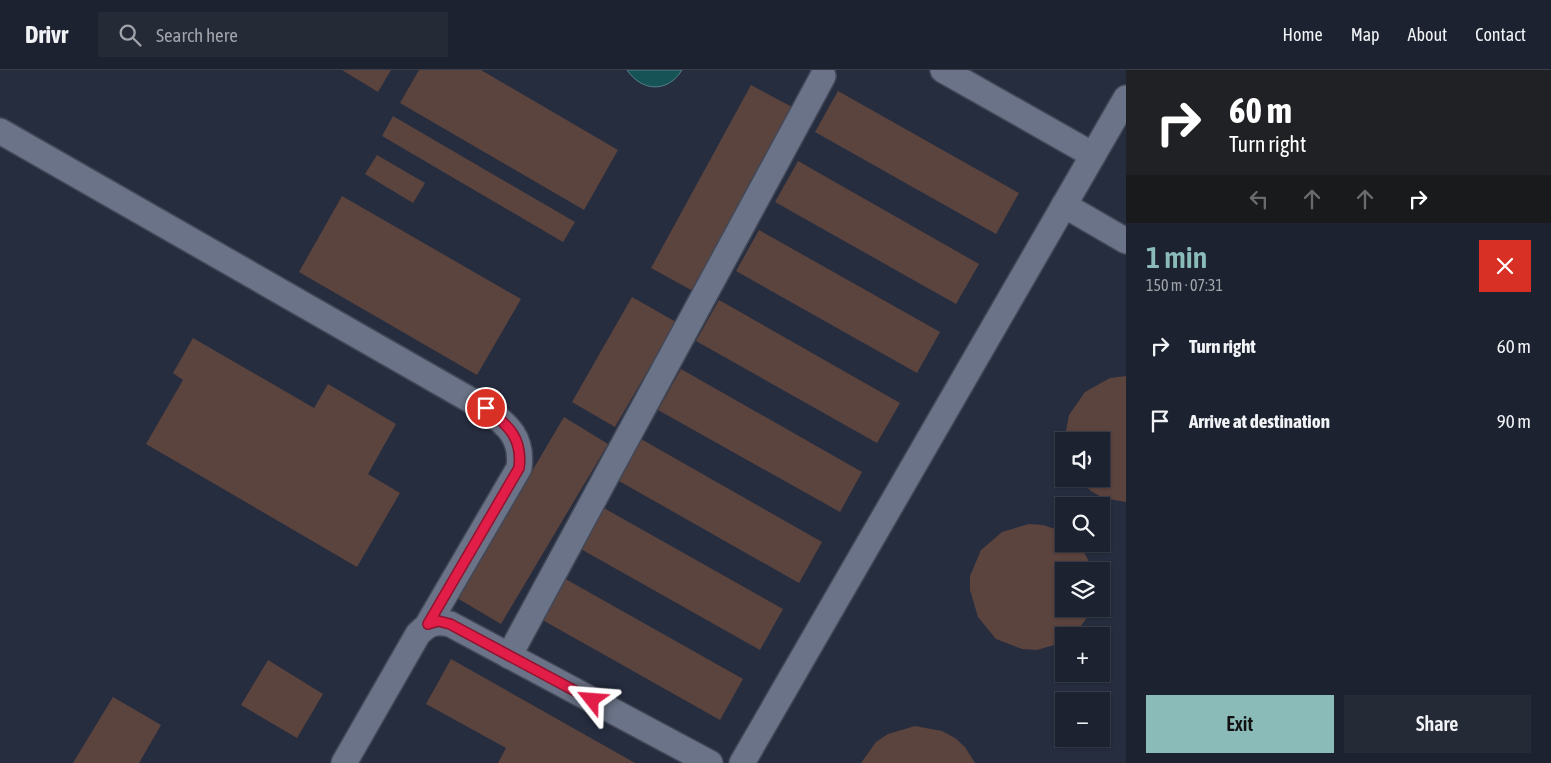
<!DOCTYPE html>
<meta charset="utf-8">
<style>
:root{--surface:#1c222f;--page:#252a37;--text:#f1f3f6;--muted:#a0a4aa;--line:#3a3f4b;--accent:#8bbbb9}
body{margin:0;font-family:"Asap Condensed",sans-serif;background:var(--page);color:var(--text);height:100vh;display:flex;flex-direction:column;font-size:19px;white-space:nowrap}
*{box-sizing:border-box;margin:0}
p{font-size:16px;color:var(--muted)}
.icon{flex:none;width:28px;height:28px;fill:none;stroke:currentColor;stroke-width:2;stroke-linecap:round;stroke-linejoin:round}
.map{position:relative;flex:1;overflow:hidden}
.sheet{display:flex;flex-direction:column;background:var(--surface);width:425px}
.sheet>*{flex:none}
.top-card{background:#202124;color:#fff;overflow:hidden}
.fabs{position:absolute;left:1055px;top:362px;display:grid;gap:10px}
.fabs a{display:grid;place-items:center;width:55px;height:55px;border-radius:0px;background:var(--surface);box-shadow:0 1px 4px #0004,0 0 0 1px var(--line);font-size:25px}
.pin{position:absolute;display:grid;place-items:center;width:42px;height:42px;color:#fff;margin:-21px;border:2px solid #fff;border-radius:50%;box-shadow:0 1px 5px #0007}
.me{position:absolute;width:55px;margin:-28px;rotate:298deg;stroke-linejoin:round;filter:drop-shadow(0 0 4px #0008)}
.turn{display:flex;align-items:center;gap:18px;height:105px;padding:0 20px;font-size:22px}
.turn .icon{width:65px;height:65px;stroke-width:2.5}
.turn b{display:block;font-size:35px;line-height:42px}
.lanes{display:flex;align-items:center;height:48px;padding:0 20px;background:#0003;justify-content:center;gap:25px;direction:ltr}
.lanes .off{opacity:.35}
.round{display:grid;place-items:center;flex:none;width:52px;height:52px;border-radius:0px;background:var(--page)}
.headline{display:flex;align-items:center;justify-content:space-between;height:85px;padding:0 20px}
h1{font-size:30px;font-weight:600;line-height:38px;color:var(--accent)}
.action{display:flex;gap:10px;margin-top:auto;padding:10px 20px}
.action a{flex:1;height:58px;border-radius:0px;background:var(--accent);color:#111;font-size:20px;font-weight:600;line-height:58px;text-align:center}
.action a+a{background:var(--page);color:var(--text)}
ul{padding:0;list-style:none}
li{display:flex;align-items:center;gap:15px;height:75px;padding:0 20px}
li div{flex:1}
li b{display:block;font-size:19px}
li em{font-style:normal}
header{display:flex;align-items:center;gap:30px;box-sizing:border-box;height:70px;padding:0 25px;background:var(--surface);border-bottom:1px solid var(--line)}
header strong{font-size:24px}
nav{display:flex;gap:28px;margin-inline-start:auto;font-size:18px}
.search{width:350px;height:45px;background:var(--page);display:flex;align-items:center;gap:12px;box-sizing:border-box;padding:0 18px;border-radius:0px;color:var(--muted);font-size:19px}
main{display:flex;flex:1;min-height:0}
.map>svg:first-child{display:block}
</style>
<header>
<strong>Drivr</strong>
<div class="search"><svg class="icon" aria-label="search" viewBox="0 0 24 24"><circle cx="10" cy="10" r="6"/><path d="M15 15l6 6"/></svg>Search here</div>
<nav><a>Home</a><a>Map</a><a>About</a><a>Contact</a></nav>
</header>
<main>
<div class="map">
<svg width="1126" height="693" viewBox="0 0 1126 693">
<rect width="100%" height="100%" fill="#262d3f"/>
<!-- water -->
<path fill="#165357" stroke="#548087" d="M 627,0 L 682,0 C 668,23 642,22 627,0 Z"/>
<!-- building -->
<g fill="#5b433e">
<path d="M 342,0 L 391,0 L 378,22 Z"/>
<path d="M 419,0 L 481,0 L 618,80 L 584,140 L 400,33 Z"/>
<path d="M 751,15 L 794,38 L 693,221 L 651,198 Z"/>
<path d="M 838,21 L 1019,123 L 996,164 L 815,62 Z"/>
<path d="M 393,46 L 575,152 L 563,172 L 382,66 Z"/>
<path d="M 377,85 L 425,113 L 413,133 L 365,104 Z"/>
<path d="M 798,91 L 979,194 L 956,234 L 775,132 Z"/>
<path d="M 342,126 L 521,229 L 477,305 L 299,202 Z"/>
<path d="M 759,160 L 940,262 L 917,303 L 736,201 Z"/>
<path d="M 632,227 L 676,252 L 615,357 L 572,332 Z"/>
<path d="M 719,230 L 900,333 L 877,373 L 696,271 Z"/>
<path d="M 193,268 L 314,338 L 328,314 L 396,354 L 368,404 L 400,423 L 357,497 L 146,374 L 183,310 L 173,303 Z"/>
<path d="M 681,299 L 862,402 L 840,442 L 658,340 Z"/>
<path d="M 1126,306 L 1126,432 L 1103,428 L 1091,421 L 1078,409 L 1101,409 L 1101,371 L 1064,371 L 1069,345 L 1085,322 L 1110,308 Z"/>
<path d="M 564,347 L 608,374 L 501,554 L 457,528 Z"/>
<path d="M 641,369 L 822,472 L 799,513 L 619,411 Z"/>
<path d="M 602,437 L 783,539 L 760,580 L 579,478 Z"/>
<path d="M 1029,454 L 1043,455 L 1064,462 L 1064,474 L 1080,475 L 1094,501 L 1064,501 L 1064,539 L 1092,539 L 1091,542 L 1075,564 L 1064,566 L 1064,572 L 1037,580 L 1022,579 L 996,569 L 978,547 L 970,520 L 970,506 L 981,480 L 1002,462 Z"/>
<path d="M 562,507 L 743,609 L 720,650 L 539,548 Z"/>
<path d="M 451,589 L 635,693 L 498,693 L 506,678 L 426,634 Z"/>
<path d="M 268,590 L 323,624 L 297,668 L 241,635 Z"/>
<path d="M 113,627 L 161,655 L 139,693 L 73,693 Z"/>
<path d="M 915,656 L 942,661 L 955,668 L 965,677 L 975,693 L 861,693 L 876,672 L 888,664 Z"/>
</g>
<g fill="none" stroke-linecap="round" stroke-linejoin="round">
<!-- minor casing -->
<g stroke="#424857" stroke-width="28">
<g id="minor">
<path d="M 943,0 L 1093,85"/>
<path d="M 0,61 L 486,339 C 508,355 523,368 519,398 L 428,554"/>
<path d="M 1064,135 L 1126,171"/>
<path d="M 509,586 L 823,6"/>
<path d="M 344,693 L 418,564 C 429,553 435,551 450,554 L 710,693"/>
<path d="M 742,693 L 1126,28"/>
</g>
</g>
<!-- minor -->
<use href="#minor" stroke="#6a7387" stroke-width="25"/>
</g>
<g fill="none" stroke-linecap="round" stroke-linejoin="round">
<!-- route casing -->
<g stroke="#92132f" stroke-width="12">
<path id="route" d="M 486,338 C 508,355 523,368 519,398 L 428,554 L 438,551 L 450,554 L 592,630"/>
</g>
<!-- route -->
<use href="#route" stroke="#e11d48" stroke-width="9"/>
</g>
</svg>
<div class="fabs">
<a><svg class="icon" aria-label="sound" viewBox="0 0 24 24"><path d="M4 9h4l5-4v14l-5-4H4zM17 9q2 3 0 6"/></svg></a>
<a><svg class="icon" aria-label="search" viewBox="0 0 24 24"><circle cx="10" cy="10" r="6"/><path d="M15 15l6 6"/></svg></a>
<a><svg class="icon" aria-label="layers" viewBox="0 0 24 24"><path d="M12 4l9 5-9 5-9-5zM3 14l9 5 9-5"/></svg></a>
<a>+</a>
<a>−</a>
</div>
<div class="pin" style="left:486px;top:338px;background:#d93025"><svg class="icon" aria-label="arrive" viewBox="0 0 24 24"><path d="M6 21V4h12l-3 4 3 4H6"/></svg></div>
<svg class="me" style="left:592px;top:630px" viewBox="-20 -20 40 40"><path d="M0-17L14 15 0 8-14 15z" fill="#e11d48" stroke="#fff" stroke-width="4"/></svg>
</div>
<section class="sheet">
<div class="top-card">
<div class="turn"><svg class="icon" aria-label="right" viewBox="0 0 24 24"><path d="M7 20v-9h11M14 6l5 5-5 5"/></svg><div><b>60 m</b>Turn right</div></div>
<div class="lanes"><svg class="icon off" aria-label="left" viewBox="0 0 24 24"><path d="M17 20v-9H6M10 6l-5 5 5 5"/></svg><svg class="icon off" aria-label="ahead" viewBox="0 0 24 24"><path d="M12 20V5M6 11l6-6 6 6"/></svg><svg class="icon off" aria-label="ahead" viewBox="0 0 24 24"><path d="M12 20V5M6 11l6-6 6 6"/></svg><svg class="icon" aria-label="right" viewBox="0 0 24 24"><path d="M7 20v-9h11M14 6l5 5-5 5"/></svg></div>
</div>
<div class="headline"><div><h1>1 min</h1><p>150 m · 07:31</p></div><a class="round" style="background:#d93025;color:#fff"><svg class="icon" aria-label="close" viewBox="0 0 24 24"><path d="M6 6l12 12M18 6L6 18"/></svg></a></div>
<ul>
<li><svg class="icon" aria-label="right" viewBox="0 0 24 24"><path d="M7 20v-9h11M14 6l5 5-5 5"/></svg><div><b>Turn right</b></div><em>60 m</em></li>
<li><svg class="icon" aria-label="arrive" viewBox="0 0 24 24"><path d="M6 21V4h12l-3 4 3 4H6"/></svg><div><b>Arrive at destination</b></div><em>90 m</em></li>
</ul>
<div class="action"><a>Exit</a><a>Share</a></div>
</section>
</main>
